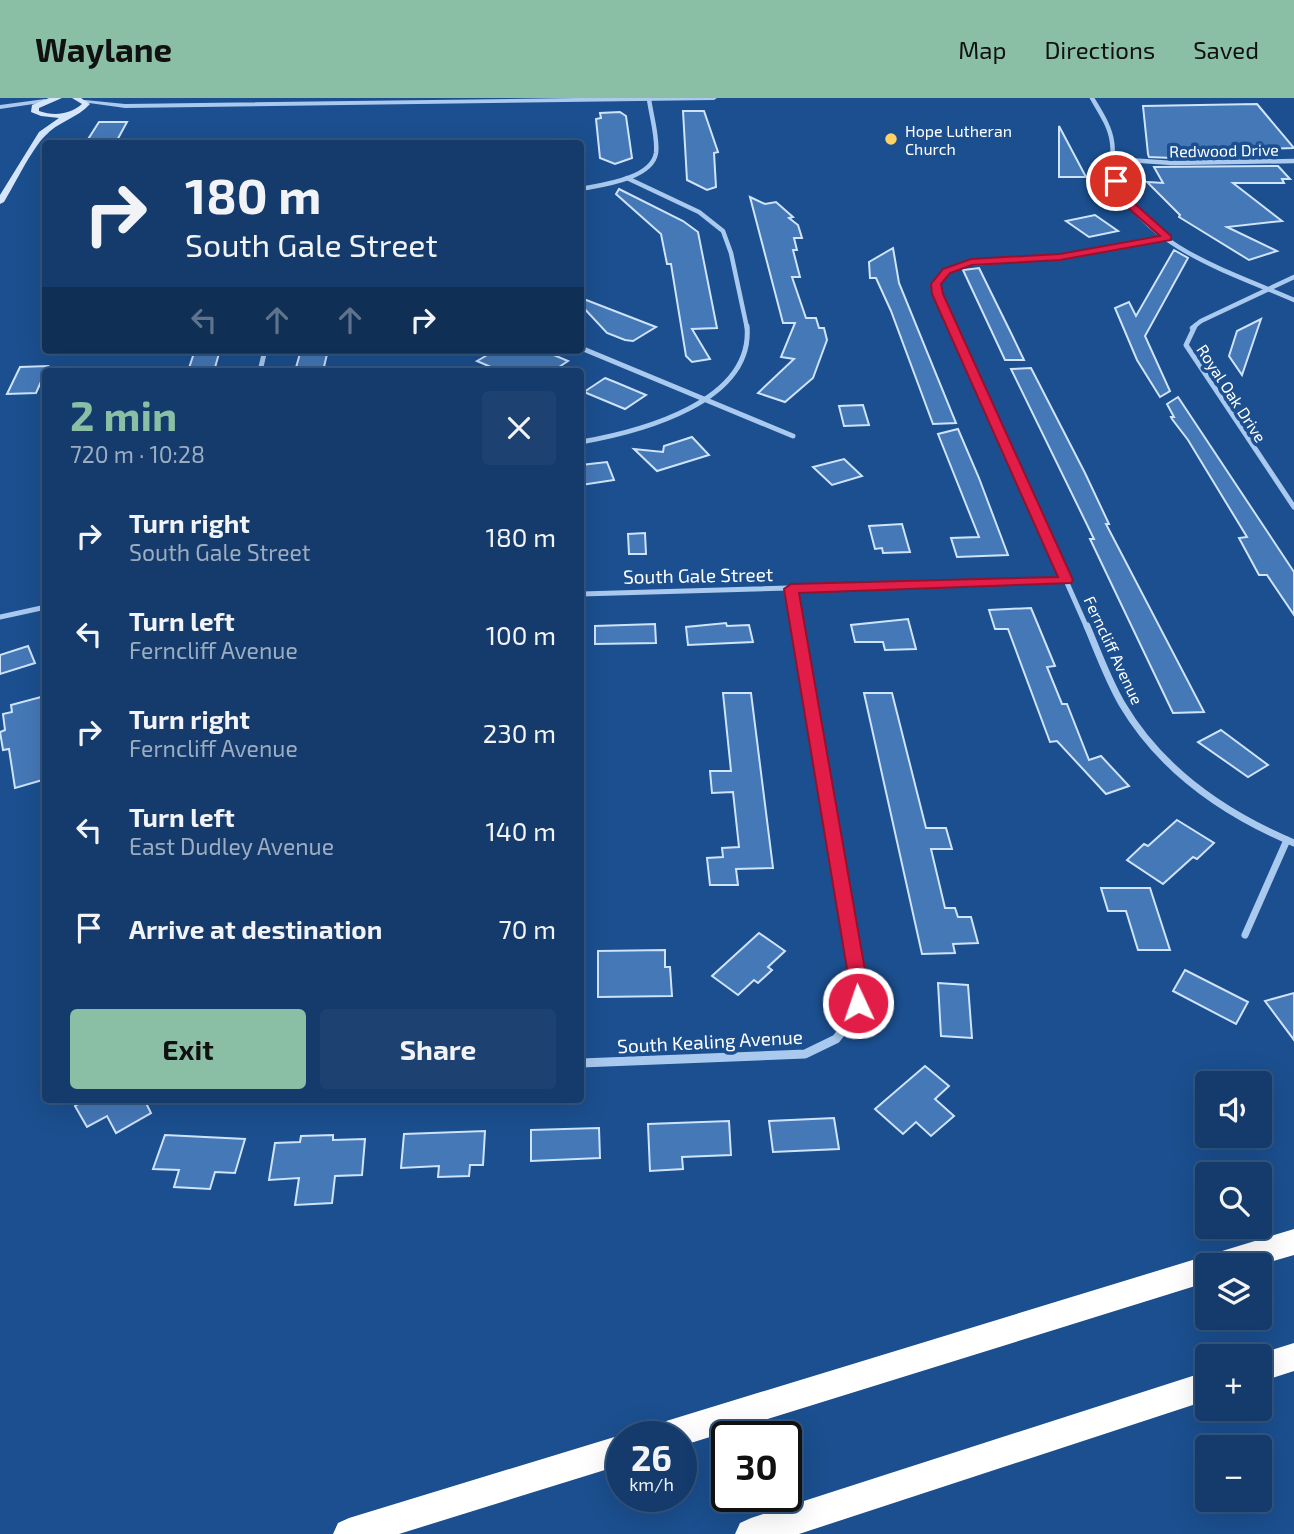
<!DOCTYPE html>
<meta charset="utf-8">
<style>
:root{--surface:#143b6b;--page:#1d4271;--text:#f1f3f6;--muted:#9dadc1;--line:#33557e;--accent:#8abfa5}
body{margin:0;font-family:"Exo 2",sans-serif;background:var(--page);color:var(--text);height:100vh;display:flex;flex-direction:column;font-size:26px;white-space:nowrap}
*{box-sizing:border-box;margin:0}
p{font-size:23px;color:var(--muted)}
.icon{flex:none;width:38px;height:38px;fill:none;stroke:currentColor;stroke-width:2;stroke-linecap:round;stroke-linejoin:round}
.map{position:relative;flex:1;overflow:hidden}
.sheet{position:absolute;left:42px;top:270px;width:542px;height:735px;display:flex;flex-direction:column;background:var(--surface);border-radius:7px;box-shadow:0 7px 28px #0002,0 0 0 2px var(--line)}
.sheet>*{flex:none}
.guide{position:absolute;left:42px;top:42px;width:542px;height:214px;border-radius:7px;box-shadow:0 7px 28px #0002,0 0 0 2px var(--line);background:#143b6b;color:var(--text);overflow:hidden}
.fabs{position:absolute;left:1195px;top:973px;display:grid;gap:14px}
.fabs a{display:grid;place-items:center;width:77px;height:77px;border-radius:7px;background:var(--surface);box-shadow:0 7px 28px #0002,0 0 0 2px var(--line);font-size:35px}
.speed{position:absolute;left:606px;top:1323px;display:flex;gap:14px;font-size:35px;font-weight:700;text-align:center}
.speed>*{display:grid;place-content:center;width:91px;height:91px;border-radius:50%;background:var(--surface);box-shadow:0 7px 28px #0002,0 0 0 2px var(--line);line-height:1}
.speed small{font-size:18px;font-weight:400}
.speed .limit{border:4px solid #111;border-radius:10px;background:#fff;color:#111}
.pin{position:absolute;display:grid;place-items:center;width:60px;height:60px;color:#fff;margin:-30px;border:4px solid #fff;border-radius:50%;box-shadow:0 2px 7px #0007}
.me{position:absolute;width:77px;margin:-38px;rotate:357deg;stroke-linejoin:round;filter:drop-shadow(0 0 5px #0008)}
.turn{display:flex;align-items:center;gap:24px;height:147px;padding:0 28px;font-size:32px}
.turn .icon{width:91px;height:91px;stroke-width:2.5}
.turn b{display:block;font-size:49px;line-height:60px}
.lanes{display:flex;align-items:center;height:66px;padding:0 28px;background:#0003;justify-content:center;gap:35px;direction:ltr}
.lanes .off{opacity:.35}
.round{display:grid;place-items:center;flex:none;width:74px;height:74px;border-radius:7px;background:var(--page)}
.overview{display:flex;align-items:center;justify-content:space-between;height:119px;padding:0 28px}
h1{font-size:42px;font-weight:700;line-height:52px;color:var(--accent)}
.primary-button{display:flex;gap:14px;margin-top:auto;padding:14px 28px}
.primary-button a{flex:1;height:80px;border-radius:7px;background:var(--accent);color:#111;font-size:28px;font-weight:700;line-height:80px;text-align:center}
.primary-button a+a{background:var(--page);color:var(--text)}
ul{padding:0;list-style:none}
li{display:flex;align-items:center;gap:21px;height:98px;padding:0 28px}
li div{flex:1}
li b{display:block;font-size:26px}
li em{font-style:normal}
header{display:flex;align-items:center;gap:42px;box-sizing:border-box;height:98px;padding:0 35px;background:var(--accent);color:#111}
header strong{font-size:33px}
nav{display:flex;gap:38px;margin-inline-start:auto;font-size:24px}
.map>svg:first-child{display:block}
</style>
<header>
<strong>Waylane</strong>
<nav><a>Map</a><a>Directions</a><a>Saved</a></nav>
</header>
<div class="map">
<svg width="1294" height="1436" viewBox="0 0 1294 1436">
<rect width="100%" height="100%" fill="#1b4f8f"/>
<!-- building -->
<g fill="#4478b7" stroke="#cfe3fa" stroke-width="2">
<path d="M 1257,6 L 1294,50 L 1263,51 L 1270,59 L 1172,60 L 1149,59 L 1148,56 L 1143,8 Z"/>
<path d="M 683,13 L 704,13 L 718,54 L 714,55 L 716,89 L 707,92 L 687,82 Z"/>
<path d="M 620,14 L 626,18 L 632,60 L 615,66 L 600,60 L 596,21 L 601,20 L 600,15 Z"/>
<path d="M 99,24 L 127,24 L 115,46 L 85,46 Z"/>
<path d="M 1059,28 L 1086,79 L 1059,79 Z"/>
<path d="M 1278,68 L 1290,81 L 1282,81 L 1284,85 L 1233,85 L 1282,123 L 1227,129 L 1277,153 L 1249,162 L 1179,119 L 1180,117 L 1147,84 L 1163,85 L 1154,69 Z"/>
<path d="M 619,91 L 683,123 L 698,134 L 717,230 L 692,231 L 710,261 L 692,264 L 686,258 L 671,166 L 667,166 L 661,136 L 616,96 Z"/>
<path d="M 750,99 L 765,106 L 776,104 L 793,119 L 789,120 L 798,127 L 802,140 L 794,140 L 797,152 L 793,152 L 800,179 L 792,179 L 806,220 L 816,220 L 819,230 L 824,230 L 827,242 L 813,280 L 785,304 L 758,295 L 794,261 L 781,259 L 795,225 L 783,225 Z"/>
<path d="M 1095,117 L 1118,133 L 1089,139 L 1066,123 Z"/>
<path d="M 893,150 L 899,185 L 956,325 L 933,326 L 891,213 L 876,180 L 870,180 L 869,164 Z"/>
<path d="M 1174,152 L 1188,160 L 1145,238 L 1170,293 L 1160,299 L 1137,262 L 1115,210 L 1129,204 L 1136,218 Z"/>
<path d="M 979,170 L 1012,237 L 1024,262 L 1005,262 L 963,172 Z"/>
<path d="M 581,200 L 656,229 L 633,243 L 625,242 L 607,235 L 581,207 Z"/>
<path d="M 1261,221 L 1242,277 L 1229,258 L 1237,233 Z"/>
<path d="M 195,252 L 220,252 L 214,273 L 188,273 Z"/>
<path d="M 301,252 L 328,252 L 323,273 L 295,273 Z"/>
<path d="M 496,252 L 542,252 L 568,263 L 553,273 L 500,273 L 477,263 Z"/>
<path d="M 48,268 L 36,295 L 7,296 L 20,269 Z"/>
<path d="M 1031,270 L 1085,375 L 1109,426 L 1106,426 L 1204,614 L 1173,615 L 1090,441 L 1094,441 L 1011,271 Z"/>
<path d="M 605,280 L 615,284 L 646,297 L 625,311 L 584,294 Z"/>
<path d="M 1178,299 L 1294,474 L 1294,517 L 1267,477 L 1259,477 L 1239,440 L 1247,439 L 1188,342 L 1172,321 L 1171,319 L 1174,319 L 1167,306 Z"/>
<path d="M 863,307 L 869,327 L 844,328 L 839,308 Z"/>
<path d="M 958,331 L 979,380 L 1008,457 L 957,459 L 951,440 L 979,439 L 938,336 Z"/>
<path d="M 692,339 L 709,357 L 657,373 L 634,351 L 663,354 L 664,348 Z"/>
<path d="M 844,361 L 862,378 L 832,387 L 813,369 Z"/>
<path d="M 607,364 L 614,382 L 581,387 L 581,367 Z"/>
<path d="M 902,426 L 910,454 L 883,455 L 882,450 L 875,451 L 869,428 Z"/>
<path d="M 645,435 L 646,456 L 629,456 L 628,436 Z"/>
<path d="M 1031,510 L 1055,568 L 1047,569 L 1062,606 L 1067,606 L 1089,662 L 1101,658 L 1129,688 L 1106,696 L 1057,643 L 1050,644 L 1008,531 L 995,531 L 989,512 Z"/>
<path d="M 908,521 L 916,551 L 885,552 L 883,544 L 855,544 L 851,527 Z"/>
<path d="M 726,525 L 727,528 L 749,527 L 753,544 L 688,547 L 686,529 Z"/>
<path d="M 655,526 L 656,545 L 595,546 L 595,528 Z"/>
<path d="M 28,548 L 35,565 L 0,576 L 0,557 Z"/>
<path d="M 723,595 L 751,595 L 773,770 L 736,771 L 738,787 L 710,787 L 707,760 L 723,759 L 722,750 L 739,749 L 733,694 L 712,695 L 710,673 L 731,673 Z"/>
<path d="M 864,595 L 892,595 L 926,730 L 946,730 L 952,751 L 931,751 L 945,810 L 955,810 L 958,819 L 971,819 L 978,845 L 953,846 L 955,855 L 922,856 Z"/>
<path d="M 41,599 L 46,623 L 46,681 L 15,690 L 9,651 L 3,652 L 0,634 L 5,632 L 3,616 L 12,614 L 11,607 Z"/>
<path d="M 1221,632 L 1268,667 L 1248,679 L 1198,644 Z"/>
<path d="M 1177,722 L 1214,745 L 1197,761 L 1193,759 L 1163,786 L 1127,762 L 1144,746 L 1148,748 Z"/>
<path d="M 1101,790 L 1150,790 L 1170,852 L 1138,852 L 1126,813 L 1108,813 Z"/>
<path d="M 759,835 L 785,853 L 768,869 L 772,872 L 758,885 L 754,882 L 738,897 L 712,878 Z"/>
<path d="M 665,852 L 665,869 L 670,869 L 672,898 L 598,899 L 598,853 Z"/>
<path d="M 1185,872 L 1248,904 L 1236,926 L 1173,893 Z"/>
<path d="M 938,885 L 968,887 L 972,940 L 941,938 Z"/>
<path d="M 1294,895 L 1294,942 L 1265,903 Z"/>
<path d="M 925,968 L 949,988 L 935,1001 L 954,1018 L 931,1038 L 916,1024 L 903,1036 L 875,1011 Z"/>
<path d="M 87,1001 L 144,1001 L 151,1015 L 116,1035 L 107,1018 L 87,1029 L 75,1008 Z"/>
<path d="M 834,1020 L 839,1051 L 773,1054 L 769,1023 Z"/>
<path d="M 729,1023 L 731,1057 L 682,1059 L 683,1071 L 650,1073 L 648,1026 Z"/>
<path d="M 599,1030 L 600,1060 L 531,1063 L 531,1032 Z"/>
<path d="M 485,1033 L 483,1067 L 470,1067 L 469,1078 L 438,1079 L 439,1068 L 401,1070 L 404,1036 Z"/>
<path d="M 165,1037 L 245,1041 L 235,1075 L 215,1074 L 210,1091 L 174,1089 L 179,1072 L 153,1071 Z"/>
<path d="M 333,1037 L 333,1042 L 365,1041 L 362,1077 L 335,1078 L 332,1105 L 295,1107 L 299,1080 L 269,1082 L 275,1045 L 300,1044 L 301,1038 Z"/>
</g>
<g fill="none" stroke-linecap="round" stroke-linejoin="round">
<!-- minor-far3 -->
<g stroke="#a9c9ee" stroke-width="4.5">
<path d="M 1092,0 C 1100,14 1110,28 1112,44 C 1114,58 1111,73 1117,86 C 1149,151 1233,175 1294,202"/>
<path d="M 1113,61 L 1172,65 L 1294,63"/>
<path d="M 627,80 L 699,114 L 723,133 L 731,155 L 747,230"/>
<path d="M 581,91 C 601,87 652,81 656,55 C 658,39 651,17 649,1"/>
<path d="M 953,230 L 937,193 L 937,183 L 944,175 L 966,166 L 1060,159 L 1167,140"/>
<path d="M 1192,230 L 1201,223 L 1294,179"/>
</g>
<!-- minor-far2 -->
<g stroke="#a9c9ee" stroke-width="5">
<path d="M 953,228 L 1087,530"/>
<path d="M 1195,228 L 1186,247 L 1294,409"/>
<path d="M 581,250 L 793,338"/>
<path d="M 260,273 L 265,252"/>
<path d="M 581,344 C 638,334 754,305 747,228"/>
<path d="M 791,491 L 798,530"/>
<path d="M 581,496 L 1067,482"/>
<path d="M 0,519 L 46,509"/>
</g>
<!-- minor-far1 -->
<g stroke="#a9c9ee" stroke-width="7">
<path d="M 797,528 L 860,895 L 851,923"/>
<path d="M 1087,528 C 1098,554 1108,582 1122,606 C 1161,672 1225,716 1294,745"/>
<path d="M 1245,837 L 1287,742"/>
</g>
<!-- minor -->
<path stroke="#a9c9ee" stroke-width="9" d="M 581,965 L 805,956 L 836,941 L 852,921"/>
<!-- tertiary -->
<g fill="#a9c9ee" fill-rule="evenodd">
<path d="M 576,0 L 717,0 L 714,2 L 125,10 L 82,4 L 85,2 L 125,6 Z"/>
<path d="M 45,1 L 47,4 L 0,11 L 0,7 Z"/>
</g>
<!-- secondary -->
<path fill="#d6e6fa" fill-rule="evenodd" d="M 49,0 L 62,0 L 39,10 L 39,13 C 54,18 69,17 82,6 L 72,0 L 81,0 L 90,6 C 78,20 57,24 45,38 C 31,52 15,86 4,104 L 0,106 L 0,97 L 39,34 L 59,20 L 41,18 L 31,14 L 32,7 Z"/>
<!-- motorway -->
<g fill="#fff" fill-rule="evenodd">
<path d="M 1294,1131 L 1294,1157 L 1260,1167 L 1208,1167 L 1208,1184 L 681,1348 L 681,1339 L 648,1339 L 652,1328 L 663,1324 Z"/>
<path d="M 1294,1245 L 1294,1273 L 1260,1284 L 1260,1258 L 1253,1258 Z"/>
<path d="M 1208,1273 L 1208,1302 L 799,1436 L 735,1436 L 740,1425 L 751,1420 Z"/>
<path d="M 621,1337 L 625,1339 L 621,1339 L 621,1367 L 399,1436 L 333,1436 L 338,1425 L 349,1420 Z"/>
</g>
</g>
<!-- route -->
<path fill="#e11d48" stroke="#92132f" stroke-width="2" d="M 1116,81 L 1119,81 L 1133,104 L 1171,138 L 1171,142 L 1060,162 L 972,167 L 950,175 L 941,186 L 943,196 L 1073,482 L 1071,485 L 799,495 L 869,895 L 864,910 L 858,913 L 851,910 L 849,905 L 851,895 L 784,491 L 791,486 L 1058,479 L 932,196 L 931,186 L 943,171 L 971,161 L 1060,156 L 1160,138 L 1126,108 L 1111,83 Z"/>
<!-- markers -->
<circle fill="#ffd166" stroke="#1b4f8f" stroke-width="2.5" cx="891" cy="41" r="7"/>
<g text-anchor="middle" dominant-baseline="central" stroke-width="7" stroke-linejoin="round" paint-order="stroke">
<!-- far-poi labels -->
<g font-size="16" fill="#fff" stroke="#1b4f8f" text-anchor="start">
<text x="905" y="32">Hope Lutheran<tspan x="905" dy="18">Church</tspan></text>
</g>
<!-- far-street labels -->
<g font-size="16" fill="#fff" stroke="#1b4f8f">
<text transform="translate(1224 52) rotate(-1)">Redwood Drive</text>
<text transform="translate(1232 295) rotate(57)">Royal Oak Drive</text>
<text transform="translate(1114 552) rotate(65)">Ferncliff Avenue</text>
</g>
<!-- street labels -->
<g font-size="19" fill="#fff" stroke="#1b4f8f">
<text transform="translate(698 477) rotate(-1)">South Gale Street</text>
<text transform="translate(710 943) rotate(-3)">South Kealing Avenue</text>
</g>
</g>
</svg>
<div class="fabs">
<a><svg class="icon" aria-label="sound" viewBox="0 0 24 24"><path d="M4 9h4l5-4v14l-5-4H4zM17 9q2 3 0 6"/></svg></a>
<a><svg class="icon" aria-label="search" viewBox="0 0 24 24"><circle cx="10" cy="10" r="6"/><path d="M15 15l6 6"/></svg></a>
<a><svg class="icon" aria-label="layers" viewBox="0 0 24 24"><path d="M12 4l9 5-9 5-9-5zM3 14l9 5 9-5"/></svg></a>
<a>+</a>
<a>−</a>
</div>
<div class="speed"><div>26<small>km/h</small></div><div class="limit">30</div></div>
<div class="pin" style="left:1116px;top:83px;background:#d93025"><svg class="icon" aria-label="arrive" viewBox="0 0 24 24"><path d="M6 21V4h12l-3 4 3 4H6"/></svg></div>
<svg class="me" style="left:858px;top:905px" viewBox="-20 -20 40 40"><circle r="17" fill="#e11d48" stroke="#fff" stroke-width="3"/><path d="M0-11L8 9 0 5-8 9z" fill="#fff"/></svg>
<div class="guide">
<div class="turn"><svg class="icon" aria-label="right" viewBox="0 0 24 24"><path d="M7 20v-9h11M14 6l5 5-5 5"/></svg><div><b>180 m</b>South Gale Street</div></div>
<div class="lanes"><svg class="icon off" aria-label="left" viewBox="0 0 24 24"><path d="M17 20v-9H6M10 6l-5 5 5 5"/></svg><svg class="icon off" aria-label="ahead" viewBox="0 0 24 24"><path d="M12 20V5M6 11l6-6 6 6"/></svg><svg class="icon off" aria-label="ahead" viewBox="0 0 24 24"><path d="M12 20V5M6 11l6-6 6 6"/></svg><svg class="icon" aria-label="right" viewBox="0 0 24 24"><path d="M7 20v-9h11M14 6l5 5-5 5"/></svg></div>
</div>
<section class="sheet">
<div class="overview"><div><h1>2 min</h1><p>720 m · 10:28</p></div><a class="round"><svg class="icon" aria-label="close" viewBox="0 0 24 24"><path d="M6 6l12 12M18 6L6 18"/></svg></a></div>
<ul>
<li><svg class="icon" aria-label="right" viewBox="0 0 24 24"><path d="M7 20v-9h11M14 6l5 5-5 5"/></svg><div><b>Turn right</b><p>South Gale Street</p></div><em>180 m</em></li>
<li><svg class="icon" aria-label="left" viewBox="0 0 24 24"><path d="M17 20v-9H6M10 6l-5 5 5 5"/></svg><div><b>Turn left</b><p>Ferncliff Avenue</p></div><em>100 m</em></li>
<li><svg class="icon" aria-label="right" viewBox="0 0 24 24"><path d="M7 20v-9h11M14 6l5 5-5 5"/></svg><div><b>Turn right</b><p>Ferncliff Avenue</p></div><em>230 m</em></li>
<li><svg class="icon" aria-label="left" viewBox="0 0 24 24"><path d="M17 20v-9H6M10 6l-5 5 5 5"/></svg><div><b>Turn left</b><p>East Dudley Avenue</p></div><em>140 m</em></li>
<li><svg class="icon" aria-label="arrive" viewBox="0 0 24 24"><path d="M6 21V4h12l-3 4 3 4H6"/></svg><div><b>Arrive at destination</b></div><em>70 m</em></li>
</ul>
<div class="primary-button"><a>Exit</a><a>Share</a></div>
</section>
</div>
